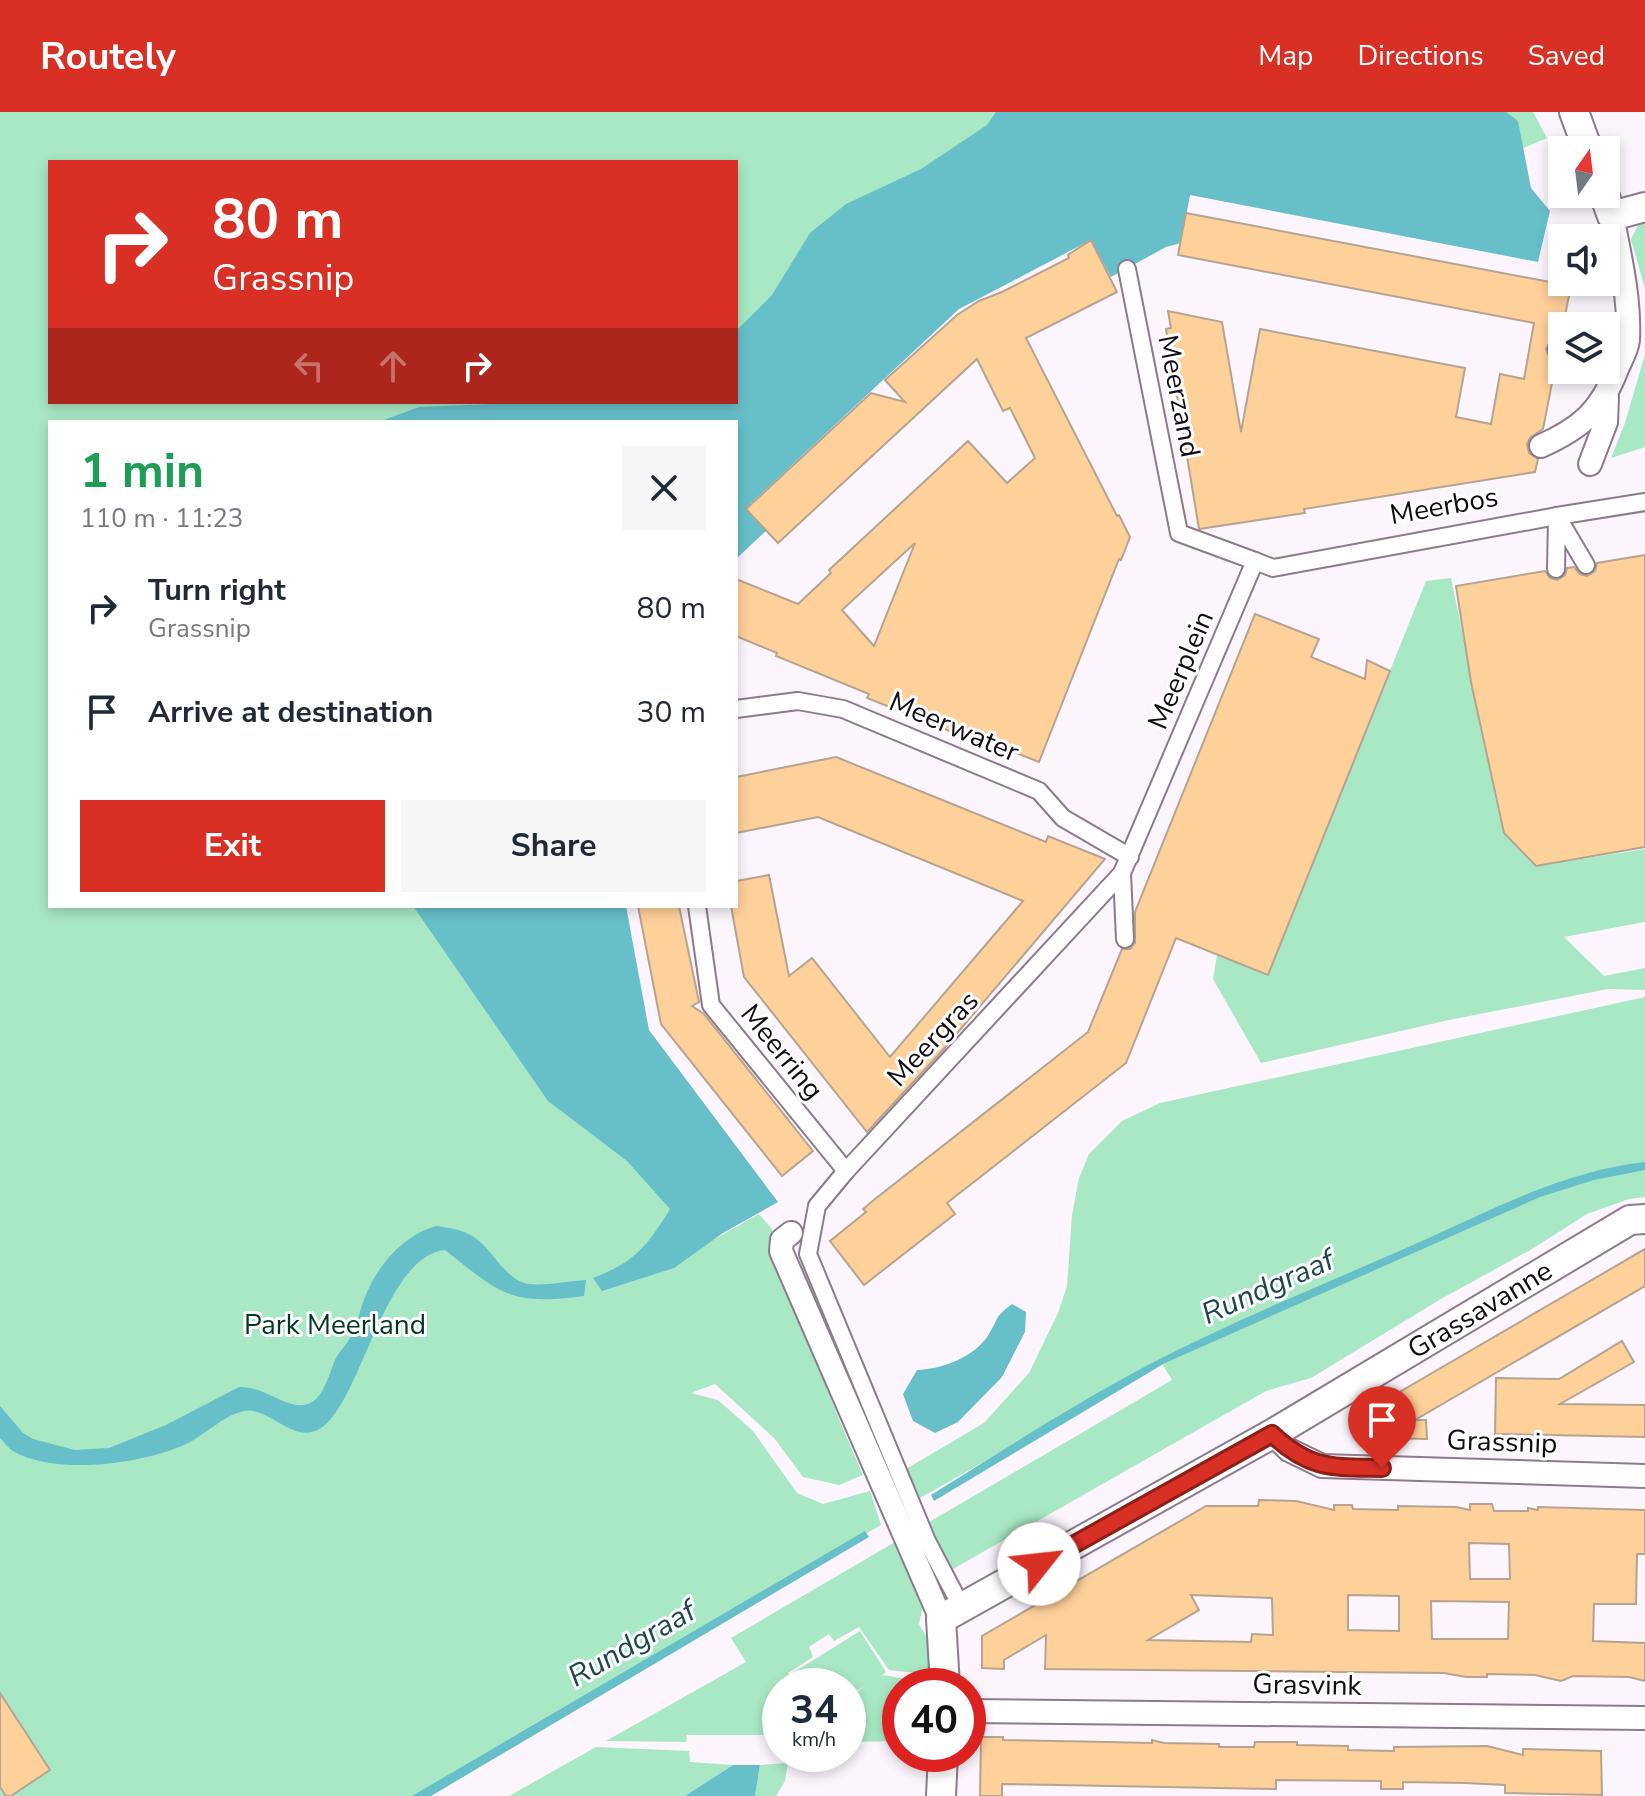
<!DOCTYPE html>
<meta charset="utf-8">
<style>
:root{--surface:#fff;--page:#f6f6f7;--text:#1f2937;--muted:#747a83;--accent:#d93025}
body{margin:0;font-family:"Nunito Sans",sans-serif;background:var(--page);color:var(--text);height:100vh;display:flex;flex-direction:column;font-size:30px;white-space:nowrap}
*{box-sizing:border-box;margin:0}
p{font-size:26px;color:var(--muted)}
.icon{flex:none;width:44px;height:44px;fill:none;stroke:currentColor;stroke-width:2;stroke-linecap:round;stroke-linejoin:round}
.map{position:relative;flex:1;overflow:hidden}
.details{position:absolute;left:48px;top:308px;width:690px;height:488px;display:flex;flex-direction:column;background:var(--surface);border-radius:0px;box-shadow:0 4px 12px #0003}
.details>*{flex:none}
.guide{position:absolute;left:48px;top:48px;width:690px;height:244px;border-radius:0px;box-shadow:0 4px 12px #0003;background:#d93025;color:#fff;overflow:hidden}
.needle{width:52px;rotate:14deg}
.tools{position:absolute;left:1548px;top:24px;display:grid;gap:16px}
.tools a{display:grid;place-items:center;width:72px;height:72px;border-radius:0px;background:var(--surface);box-shadow:0 4px 12px #0003;font-size:40px}
.speed{position:absolute;left:762px;top:1556px;display:flex;gap:16px;font-size:40px;font-weight:700;text-align:center}
.speed>*{display:grid;place-content:center;width:104px;height:104px;border-radius:50%;background:var(--surface);box-shadow:0 4px 12px #0003;line-height:1}
.speed small{font-size:20px;font-weight:400}
.speed .limit{border:12px solid #d22;background:#fff;color:#111}
.pin{position:absolute;display:grid;place-items:center;width:68px;height:68px;color:#fff;margin:-82px -34px;border-radius:50% 50% 50% 0;rotate:-45deg;box-shadow:0 0 8px #0007}
.pin .icon{rotate:45deg}
.me{position:absolute;width:88px;margin:-44px;rotate:61deg;stroke-linejoin:round;filter:drop-shadow(0 0 6px #0008)}
.turn{display:flex;align-items:center;gap:28px;height:168px;padding:0 32px;font-size:36px}
.turn .icon{width:104px;height:104px;stroke-width:2.5}
.turn b{display:block;font-size:56px;line-height:68px}
.lanes{display:flex;align-items:center;height:76px;padding:0 32px;background:#0003;justify-content:center;gap:40px;direction:ltr}
.lanes .off{opacity:.35}
.round{display:grid;place-items:center;flex:none;width:84px;height:84px;border-radius:0px;background:var(--page)}
.head{display:flex;align-items:center;justify-content:space-between;height:136px;padding:0 32px}
h1{font-size:48px;font-weight:700;line-height:60px;color:#1e9e55}
.cta{display:flex;gap:16px;margin-top:auto;padding:16px 32px}
.cta a{flex:1;height:92px;border-radius:0px;background:var(--accent);color:#fff;font-size:32px;font-weight:700;line-height:92px;text-align:center}
.cta a+a{background:var(--page);color:var(--text)}
ul{padding:0;list-style:none}
li{display:flex;align-items:center;gap:24px;height:104px;padding:0 32px}
li div{flex:1}
li b{display:block;font-size:30px}
li em{font-style:normal}
header{display:flex;align-items:center;gap:48px;box-sizing:border-box;height:112px;padding:0 40px;background:var(--accent);color:#fff}
header strong{font-size:38px}
nav{display:flex;gap:44px;margin-inline-start:auto;font-size:28px}
.map>svg:first-child{display:block}
</style>
<header>
<strong>Routely</strong>
<nav><a>Map</a><a>Directions</a><a>Saved</a></nav>
</header>
<div class="map">
<svg width="1645" height="1684" viewBox="0 0 1645 1684">
<rect width="100%" height="100%" fill="#fcf5fd"/>
<!-- green -->
<g fill="#a9e8c4" fill-rule="evenodd">
<path d="M 0,0 L 1533,0 L 1547,26 L 1495,48 L 1264,3 L 732,310 L 50,310 L 50,794 L 469,794 L 713,1128 L 759,1102 L 772,1117 L 772,1137 L 841,1312 L 863,1363 L 839,1373 L 803,1365 L 774,1326 L 715,1272 L 691,1281 L 718,1288 L 753,1319 L 797,1381 L 823,1392 L 870,1379 L 881,1413 L 416,1684 L 0,1684 ZM 50,50 L 736,50 L 736,290 L 50,290 Z"/>
<path d="M 1645,108 L 1645,177 L 1631,127 L 1638,113 Z"/>
<path d="M 1645,242 L 1645,335 L 1611,346 L 1625,311 Z"/>
<path d="M 1451,466 L 1504,721 L 1537,754 L 1645,737 L 1645,810 L 1564,825 L 1604,864 L 1645,856 L 1645,878 L 1608,877 L 1449,908 L 1261,951 L 1213,867 L 1217,843 L 1268,862 L 1426,469 Z"/>
<path d="M 1645,885 L 1645,1085 L 1629,1087 L 1587,1102 L 1532,1137 L 1441,1187 L 1311,1266 L 1266,1279 L 918,1477 L 924,1488 L 919,1512 L 932,1534 L 934,1563 L 889,1558 L 859,1515 L 834,1529 L 829,1522 L 809,1535 L 813,1545 L 788,1561 L 795,1574 L 780,1574 L 780,1623 L 687,1623 L 686,1630 L 606,1629 L 746,1550 L 731,1526 L 1172,1268 L 1161,1250 L 920,1386 L 906,1357 L 984,1311 L 1029,1261 L 1058,1201 L 1067,1174 L 1072,1103 L 1079,1066 L 1089,1042 L 1122,1009 L 1160,991 Z"/>
<path d="M 860,1519 L 886,1560 L 882,1563 L 933,1571 L 933,1574 L 900,1574 L 900,1629 L 848,1630 L 848,1586 L 866,1573 L 848,1584 L 848,1574 L 799,1574 L 791,1562 Z"/>
<path d="M 596,1635 L 689,1639 L 690,1650 L 733,1653 L 685,1684 L 509,1684 Z"/>
<path d="M 788,1651 L 785,1669 L 776,1684 L 755,1684 L 760,1653 Z"/>
</g>
<!-- water -->
<g fill="#67bfca">
<path d="M 996,0 L 1506,0 L 1518,9 L 1531,76 L 1550,99 L 1538,150 L 1190,83 L 1181,131 L 1166,135 L 1111,165 L 1091,128 L 959,197 L 747,395 L 767,418 L 736,447 L 736,310 L 378,310 L 419,295 L 538,290 L 736,290 L 736,219 L 772,183 L 810,121 L 846,92 L 921,57 L 987,13 Z"/>
<path d="M 413,794 L 626,794 L 649,918 L 778,1090 L 723,1121 L 674,1156 L 602,1179 L 593,1166 C 634,1151 648,1133 670,1097 L 627,1049 L 548,989 Z"/>
<path d="M 1645,1050 L 1645,1058 L 1594,1068 L 1540,1085 L 1165,1251 L 934,1389 L 931,1383 C 1002,1339 1074,1292 1148,1253 C 1234,1208 1325,1172 1413,1133 C 1488,1100 1562,1059 1645,1050 Z"/>
<path d="M 437,1114 C 451,1116 466,1118 478,1128 C 494,1141 507,1169 529,1172 C 543,1174 571,1169 586,1168 L 584,1184 C 510,1194 501,1182 445,1138 C 387,1144 364,1274 328,1310 C 298,1341 272,1294 244,1299 C 224,1303 205,1323 186,1332 C 143,1352 55,1364 13,1339 C 8,1336 4,1330 0,1326 L 0,1294 L 23,1321 L 33,1327 L 75,1338 L 109,1336 L 166,1313 L 239,1275 C 264,1273 287,1299 308,1292 C 325,1286 329,1260 336,1246 C 341,1237 349,1230 353,1220 C 358,1209 360,1197 365,1185 C 377,1154 404,1122 437,1114 Z"/>
<path d="M 1012,1192 L 1026,1200 L 1025,1220 L 1002,1265 L 958,1310 L 935,1321 L 913,1309 L 903,1282 L 917,1258 C 943,1257 975,1245 989,1222 C 1000,1204 993,1207 1012,1192 Z"/>
<path d="M 865,1419 L 869,1425 L 431,1684 L 412,1684 Z"/>
<path d="M 733,1653 L 760,1653 L 755,1684 L 685,1684 Z"/>
</g>
<!-- building -->
<g fill="#fed09a" stroke="#b5a490" stroke-width="2" fill-rule="evenodd">
<path d="M 1186,101 L 1571,174 L 1561,223 L 1552,226 L 1546,237 L 1549,245 L 1556,251 L 1543,317 L 1530,326 L 1527,332 L 1529,341 L 1538,347 L 1535,360 L 1304,397 L 1305,401 L 1199,417 L 1166,217 L 1171,216 L 1168,199 L 1222,210 L 1241,320 L 1260,217 L 1465,256 L 1456,305 L 1491,312 L 1500,262 L 1524,267 L 1534,211 L 1178,143 Z"/>
<path d="M 1091,128 L 1117,180 L 1026,226 L 1117,404 L 1119,403 L 1130,425 L 1121,448 L 1119,447 L 1039,650 L 1014,640 L 1012,644 L 867,586 L 869,582 L 776,544 L 777,541 L 736,524 L 736,467 L 798,492 L 831,461 L 829,458 L 968,329 L 1007,371 L 1035,346 L 1010,296 L 1003,299 L 977,247 L 778,431 L 746,397 L 871,281 L 905,290 L 885,268 L 957,203 L 979,189 L 1002,180 L 1069,146 L 1068,143 ZM 915,431 L 874,534 L 842,498 Z"/>
<path d="M 1645,443 L 1645,735 L 1536,754 L 1504,721 L 1471,570 L 1456,474 L 1545,459 L 1550,466 L 1557,468 L 1565,463 L 1567,456 L 1574,455 L 1580,462 L 1587,464 L 1595,459 L 1597,451 Z"/>
<path d="M 1255,502 L 1319,527 L 1311,545 L 1365,567 L 1367,548 L 1390,559 L 1268,863 L 1176,826 L 1126,951 L 947,1091 L 955,1102 L 864,1173 L 830,1129 L 866,1100 L 863,1097 L 875,1087 L 1088,920 L 1122,837 L 1130,837 L 1135,831 L 1135,800 Z"/>
<path d="M 836,645 L 1046,730 L 1048,724 L 1105,747 L 942,939 L 867,1020 L 744,865 L 731,794 L 736,794 L 736,769 L 769,763 L 789,864 L 812,846 L 890,945 L 1023,789 L 818,705 L 736,721 L 736,665 Z"/>
<path d="M 638,794 L 679,794 L 699,890 L 692,894 L 704,902 L 813,1039 L 782,1064 L 661,912 Z"/>
<path d="M 1645,1137 L 1645,1174 L 1415,1308 L 1426,1308 L 1427,1327 L 1383,1326 L 1384,1289 Z"/>
<path d="M 1622,1229 L 1634,1250 L 1560,1292 L 1645,1293 L 1645,1325 L 1495,1322 L 1496,1266 L 1559,1267 Z"/>
<path d="M 1259,1388 L 1296,1389 L 1334,1398 L 1334,1393 L 1352,1393 L 1353,1397 L 1398,1398 L 1398,1394 L 1456,1395 L 1470,1398 L 1470,1392 L 1492,1392 L 1494,1399 L 1528,1399 L 1528,1396 L 1538,1398 L 1538,1395 L 1645,1398 L 1645,1442 L 1637,1442 L 1636,1492 L 1594,1492 L 1593,1529 L 1645,1531 L 1645,1569 L 1629,1565 L 1573,1564 L 1561,1569 L 1535,1563 L 1487,1562 L 1487,1565 L 1466,1565 L 1444,1561 L 1045,1557 L 1046,1523 L 1004,1548 L 1004,1557 L 982,1556 L 982,1524 L 1206,1394 L 1258,1394 ZM 1469,1431 L 1509,1432 L 1510,1467 L 1470,1467 ZM 1191,1483 L 1272,1486 L 1273,1523 L 1252,1522 L 1251,1530 L 1148,1528 L 1199,1498 ZM 1348,1483 L 1399,1484 L 1399,1519 L 1348,1518 ZM 1431,1489 L 1509,1490 L 1508,1527 L 1432,1527 Z"/>
<path d="M 0,1581 L 50,1658 L 11,1684 L 6,1684 L 0,1675 Z"/>
<path d="M 981,1625 L 1003,1625 L 1003,1628 L 1108,1630 L 1152,1631 L 1152,1628 L 1164,1631 L 1219,1632 L 1219,1635 L 1254,1635 L 1255,1630 L 1297,1630 L 1297,1633 L 1348,1634 L 1348,1638 L 1394,1639 L 1394,1635 L 1487,1634 L 1523,1643 L 1523,1637 L 1601,1639 L 1602,1683 L 1505,1681 L 1505,1673 L 1465,1671 L 1403,1670 L 1403,1677 L 1381,1677 L 1381,1669 L 1276,1668 L 1276,1677 L 1002,1672 L 1002,1684 L 980,1684 Z"/>
</g>
<g fill="none" stroke-linecap="round" stroke-linejoin="round">
<!-- pedestrian casing -->
<g stroke="#8c7b8d" stroke-width="20">
<g id="pedestrian">
<path d="M 1557,404 L 1586,453"/>
<path d="M 1255,449 L 1273,456 L 1557,404 L 1645,390"/>
<path d="M 1556,457 L 1557,405"/>
<path d="M 736,597 L 798,589 L 843,597 L 1039,679 L 1063,706 L 1130,745"/>
<path d="M 1122,761 L 1125,827"/>
<path d="M 697,794 L 711,893 L 846,1059"/>
<path d="M 962,1496 L 927,1429 L 808,1142 L 817,1094 L 846,1059 L 1122,761 L 1255,449 L 1179,421 L 1127,157"/>
</g>
</g>
<!-- minor casing -->
<g stroke="#8c7b8d" stroke-width="26">
<g id="minor">
<path d="M 1560,237 L 1562,238"/>
<path d="M 1541,334 C 1581,316 1601,299 1617,257 C 1621,248 1627,238 1628,228 C 1630,187 1620,144 1612,104"/>
<path d="M 1590,352 L 1606,310 L 1607,285"/>
<path d="M 791,1121 L 782,1128 L 781,1139 L 941,1507"/>
<path d="M 1272,1322 L 1289,1338 L 1322,1354 L 1645,1364"/>
<path d="M 968,1599 L 1645,1606"/>
</g>
</g>
<!-- tertiary casing -->
<g stroke="#8c7b8d" stroke-width="32">
<g id="tertiary">
<path d="M 1574,0 L 1588,38"/>
<path d="M 1604,82 L 1612,104 L 1645,95"/>
<path d="M 945,1574 L 941,1507 L 1272,1322 L 1630,1108 L 1645,1107"/>
<path d="M 941,1684 L 943,1642"/>
</g>
</g>
<!-- pedestrian -->
<use href="#pedestrian" stroke="#fff" stroke-width="16"/>
<!-- minor -->
<use href="#minor" stroke="#fff" stroke-width="22"/>
<!-- tertiary -->
<use href="#tertiary" stroke="#fff" stroke-width="28"/>
</g>
<g fill="none" stroke-linecap="round" stroke-linejoin="round">
<!-- route casing -->
<g stroke="#8d1f18" stroke-width="20">
<path id="route" d="M 1039,1452 L 1272,1322 C 1310,1358 1333,1355 1382,1356"/>
</g>
<!-- route -->
<use href="#route" stroke="#d93025" stroke-width="14"/>
</g>
<g text-anchor="middle" dominant-baseline="central" stroke-width="6" stroke-linejoin="round" paint-order="stroke">
<!-- street labels -->
<g font-size="28" fill="#100a11" stroke="#fff">
<text transform="translate(1179 284) rotate(79)">Meerzand</text>
<text transform="translate(1444 394) rotate(-10)">Meerbos</text>
<text transform="translate(1181 558) rotate(-67)">Meerplein</text>
<text transform="translate(954 615) rotate(23)">Meerwater</text>
<text transform="translate(933 927) rotate(-47)">Meergras</text>
<text transform="translate(782 940) rotate(51)">Meerring</text>
<text transform="translate(1480 1198) rotate(-31)">Grassavanne</text>
<text transform="translate(1502 1330) rotate(2)">Grassnip</text>
<text transform="translate(1307 1573) rotate(1)">Grasvink</text>
</g>
<!-- park labels -->
<g font-size="28" fill="#013922" stroke="#fff">
<text x="335" y="1213">Park Meerland</text>
</g>
<!-- water labels -->
<g font-size="30" font-style="italic" fill="#1e474c" stroke="#fff">
<text transform="translate(1268 1175) rotate(-24)">Rundgraaf</text>
<text transform="translate(632 1532) rotate(-30)">Rundgraaf</text>
</g>
</g>
</svg>
<div class="tools">
<a><svg class="needle" viewBox="-14 -14 28 28"><path d="M0-13l5 13h-10z" fill="#e53935"/><path d="M0 13l5-13h-10z" fill="#747a83"/></svg></a>
<a><svg class="icon" aria-label="sound" viewBox="0 0 24 24"><path d="M4 9h4l5-4v14l-5-4H4zM17 9q2 3 0 6"/></svg></a>
<a><svg class="icon" aria-label="layers" viewBox="0 0 24 24"><path d="M12 4l9 5-9 5-9-5zM3 14l9 5 9-5"/></svg></a>
</div>
<div class="speed"><div>34<small>km/h</small></div><div class="limit">40</div></div>
<div class="pin" style="left:1382px;top:1356px;background:#d93025"><svg class="icon" aria-label="arrive" viewBox="0 0 24 24"><path d="M6 21V4h12l-3 4 3 4H6"/></svg></div>
<svg class="me" style="left:1039px;top:1452px" viewBox="-20 -20 40 40"><circle r="19" fill="#fff"/><path d="M0-13L10 11 0 6-10 11z" fill="#d93025"/></svg>
<div class="guide">
<div class="turn"><svg class="icon" aria-label="right" viewBox="0 0 24 24"><path d="M7 20v-9h11M14 6l5 5-5 5"/></svg><div><b>80 m</b>Grassnip</div></div>
<div class="lanes"><svg class="icon off" aria-label="left" viewBox="0 0 24 24"><path d="M17 20v-9H6M10 6l-5 5 5 5"/></svg><svg class="icon off" aria-label="ahead" viewBox="0 0 24 24"><path d="M12 20V5M6 11l6-6 6 6"/></svg><svg class="icon" aria-label="right" viewBox="0 0 24 24"><path d="M7 20v-9h11M14 6l5 5-5 5"/></svg></div>
</div>
<section class="details">
<div class="head"><div><h1>1 min</h1><p>110 m · 11:23</p></div><a class="round"><svg class="icon" aria-label="close" viewBox="0 0 24 24"><path d="M6 6l12 12M18 6L6 18"/></svg></a></div>
<ul>
<li><svg class="icon" aria-label="right" viewBox="0 0 24 24"><path d="M7 20v-9h11M14 6l5 5-5 5"/></svg><div><b>Turn right</b><p>Grassnip</p></div><em>80 m</em></li>
<li><svg class="icon" aria-label="arrive" viewBox="0 0 24 24"><path d="M6 21V4h12l-3 4 3 4H6"/></svg><div><b>Arrive at destination</b></div><em>30 m</em></li>
</ul>
<div class="cta"><a>Exit</a><a>Share</a></div>
</section>
</div>
